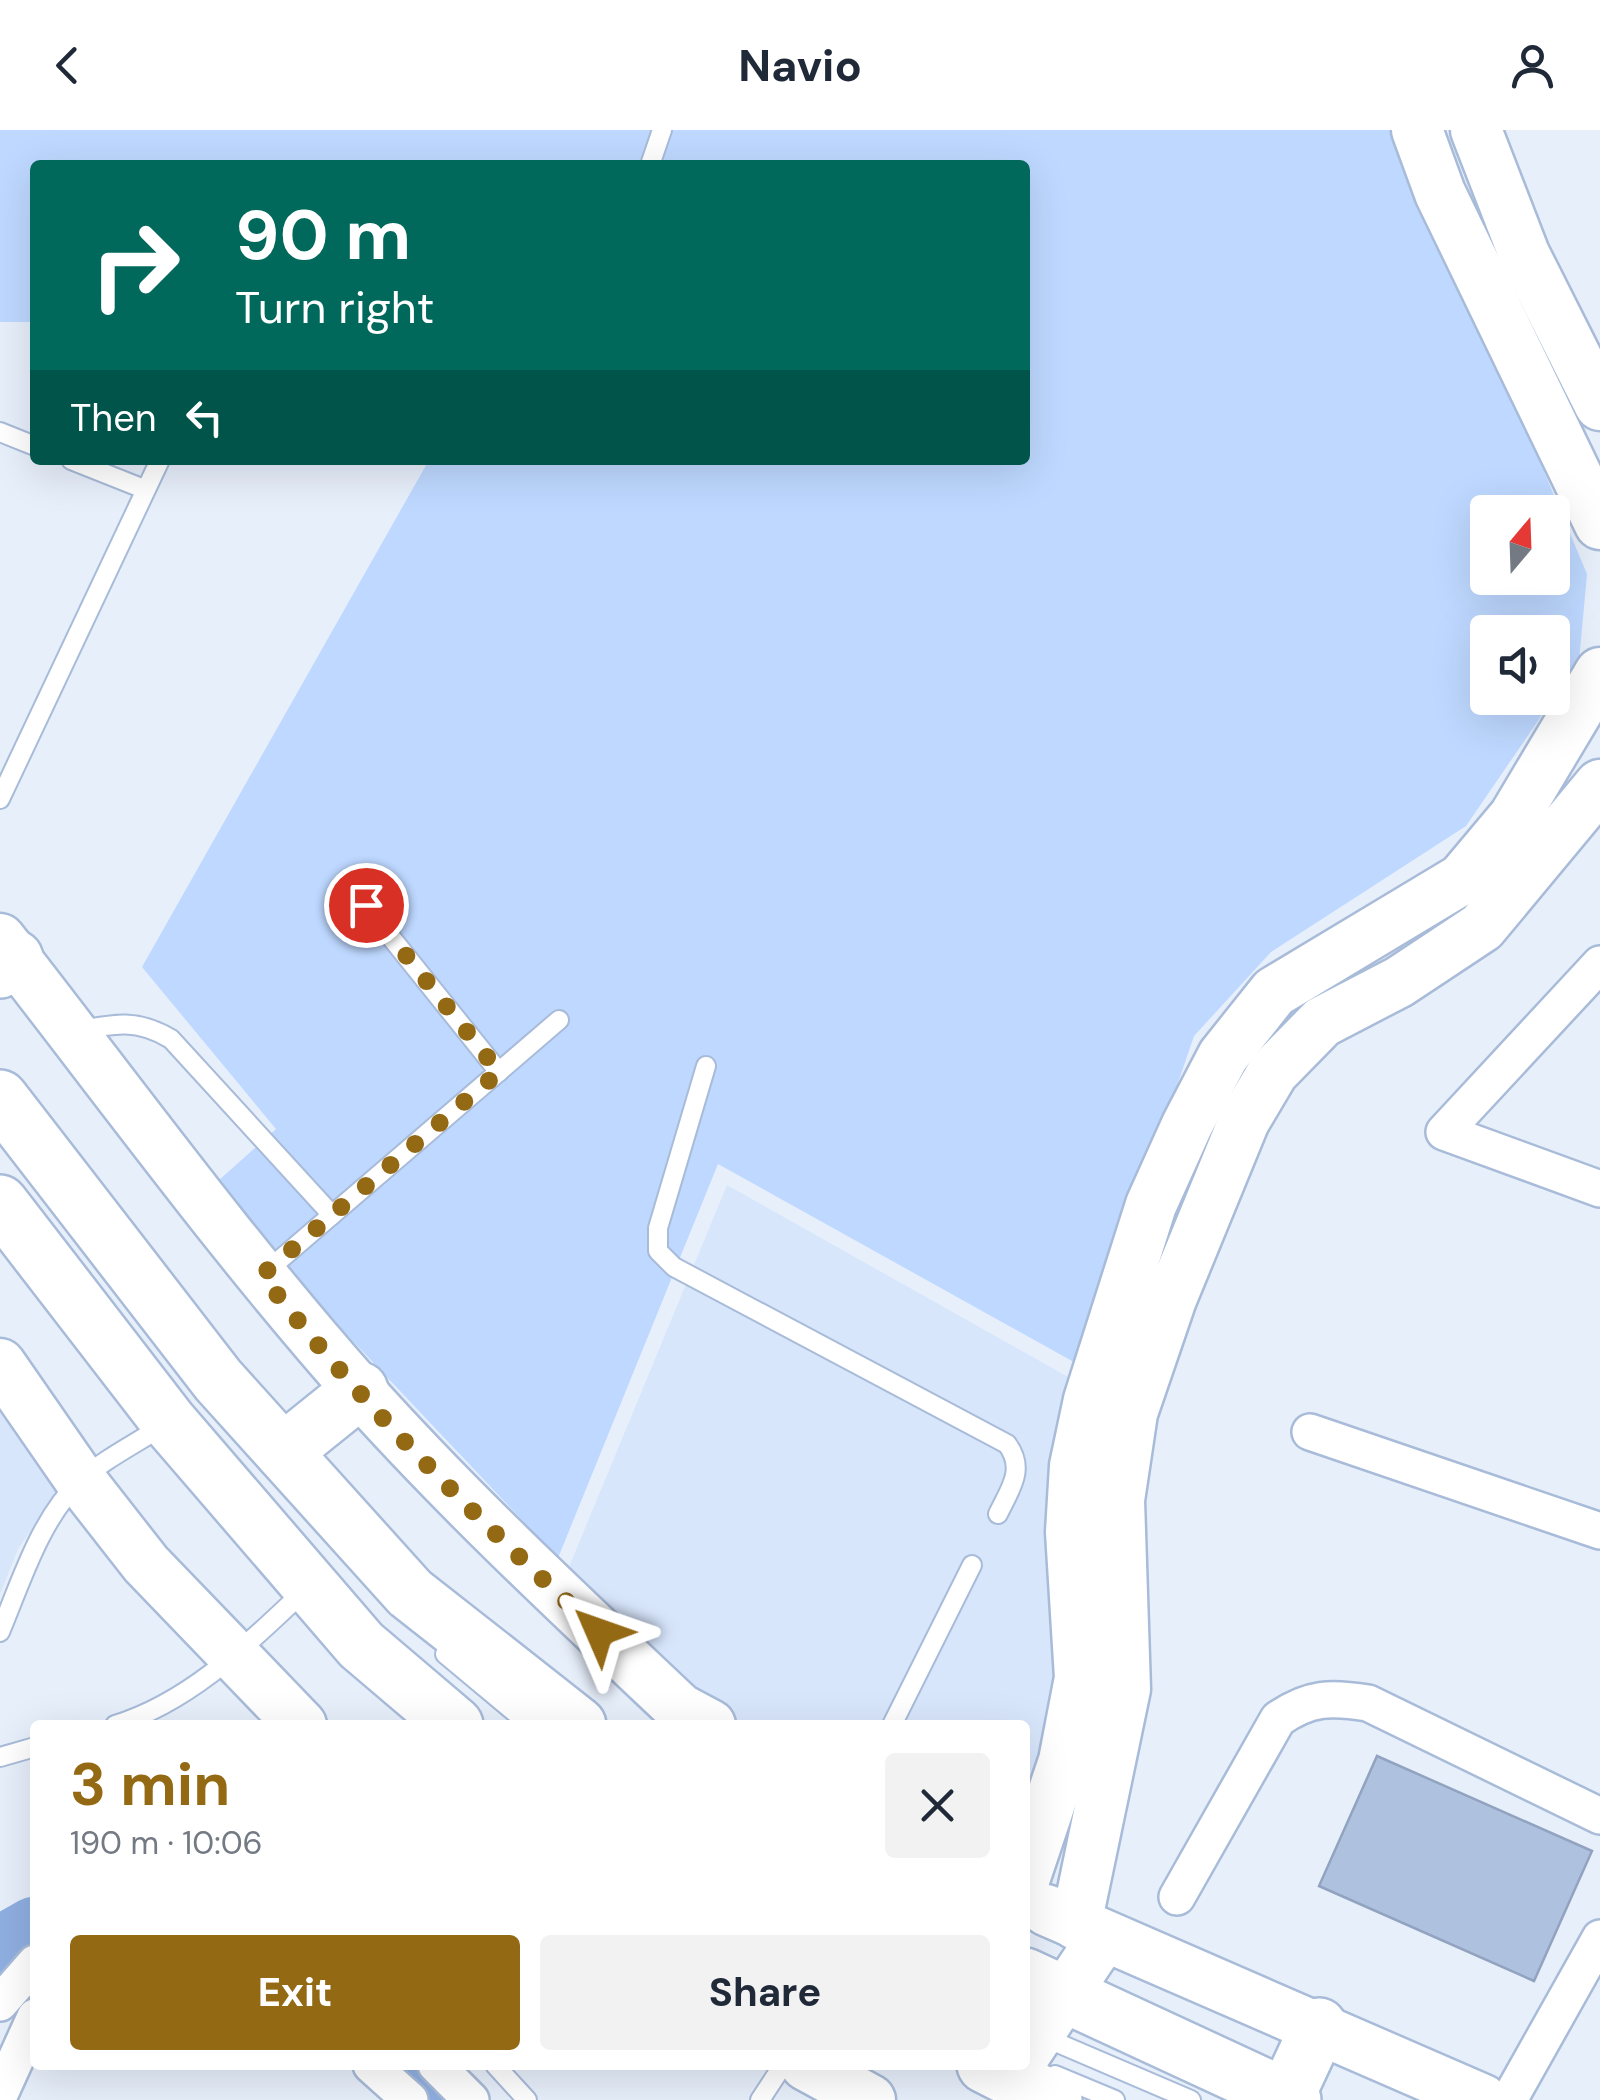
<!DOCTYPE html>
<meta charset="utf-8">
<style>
:root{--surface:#fff;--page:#f2f2f3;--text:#1f2937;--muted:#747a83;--accent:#946914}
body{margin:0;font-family:"DM Sans",sans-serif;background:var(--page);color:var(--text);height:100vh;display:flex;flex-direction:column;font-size:38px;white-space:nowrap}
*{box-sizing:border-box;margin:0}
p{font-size:32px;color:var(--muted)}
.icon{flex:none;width:55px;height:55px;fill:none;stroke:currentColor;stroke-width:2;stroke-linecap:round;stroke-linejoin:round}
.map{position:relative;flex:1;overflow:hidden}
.panel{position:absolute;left:30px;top:1590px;width:1000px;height:350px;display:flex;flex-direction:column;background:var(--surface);border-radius:10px;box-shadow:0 10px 40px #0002}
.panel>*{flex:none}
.guide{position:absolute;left:30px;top:30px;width:1000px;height:305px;border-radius:10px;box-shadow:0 10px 40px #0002;background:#00695c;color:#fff;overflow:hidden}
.needle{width:65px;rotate:19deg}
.fabs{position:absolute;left:1470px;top:365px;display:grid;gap:20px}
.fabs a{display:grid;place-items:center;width:100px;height:100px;border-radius:10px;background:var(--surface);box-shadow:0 10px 40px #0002;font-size:50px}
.pin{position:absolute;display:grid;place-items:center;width:85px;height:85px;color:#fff;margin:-42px;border:5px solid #fff;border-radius:50%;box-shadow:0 2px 10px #0007}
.me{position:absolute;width:110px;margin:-55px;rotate:313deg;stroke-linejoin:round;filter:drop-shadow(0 0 8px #0008)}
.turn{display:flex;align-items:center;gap:35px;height:210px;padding:0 40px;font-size:45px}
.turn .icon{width:130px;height:130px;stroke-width:2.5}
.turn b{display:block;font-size:70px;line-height:85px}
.then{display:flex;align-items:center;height:95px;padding:0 40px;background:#0003;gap:20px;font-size:38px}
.round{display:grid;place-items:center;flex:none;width:105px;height:105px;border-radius:10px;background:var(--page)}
.overview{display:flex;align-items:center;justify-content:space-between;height:170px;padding:0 40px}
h1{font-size:60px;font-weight:700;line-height:75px;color:var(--accent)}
.cta{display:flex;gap:20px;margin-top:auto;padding:20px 40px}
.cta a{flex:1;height:115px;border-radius:10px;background:var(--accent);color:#fff;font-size:40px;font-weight:700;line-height:115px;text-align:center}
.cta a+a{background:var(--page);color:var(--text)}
header{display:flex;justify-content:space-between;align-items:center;height:130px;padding:0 40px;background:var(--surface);font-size:45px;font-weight:700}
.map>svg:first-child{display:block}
</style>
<header><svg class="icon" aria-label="back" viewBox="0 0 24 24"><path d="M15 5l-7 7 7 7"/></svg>Navio<svg class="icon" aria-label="person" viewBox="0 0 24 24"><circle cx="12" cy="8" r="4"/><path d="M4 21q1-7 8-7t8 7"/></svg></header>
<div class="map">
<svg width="1600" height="1970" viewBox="0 0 1600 1970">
<rect width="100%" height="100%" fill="#e7effb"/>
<!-- built -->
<g fill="#d8e6fc">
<path d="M 727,1055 L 1070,1248 L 1069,1549 L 1025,1710 L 1025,1595 L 734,1595 L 564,1449 Z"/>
<path d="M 0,1253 L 66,1349 L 18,1419 L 0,1464 Z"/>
</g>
<!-- green -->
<path fill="#bed8ff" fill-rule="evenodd" d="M 0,0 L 1401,0 L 1587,444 L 1579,531 L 1466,696 L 1271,822 L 1194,906 L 1081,1236 L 718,1034 L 558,1428 L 209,1059 L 276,999 L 142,837 L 429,330 L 1025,330 L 1025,35 L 35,35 L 35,192 L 0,192 ZM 1488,382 L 1552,382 L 1552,448 L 1488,448 ZM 1488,502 L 1552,502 L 1552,568 L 1488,568 Z"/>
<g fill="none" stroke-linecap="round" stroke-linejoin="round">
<!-- river -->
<g stroke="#8fafe1" stroke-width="65">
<path d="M 0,1819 L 35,1799"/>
<path d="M 413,1935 L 449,1970"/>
</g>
</g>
<!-- building -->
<path fill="#aec1de" stroke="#91a3bf" stroke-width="2.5" d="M 1377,1626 L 1592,1721 L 1534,1851 L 1319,1756 Z"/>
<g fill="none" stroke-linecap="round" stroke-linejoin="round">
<!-- lane casing -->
<g stroke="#a8bbd8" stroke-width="22">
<g id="lane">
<path d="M 650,35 L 662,0"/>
<path d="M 0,302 L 35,316"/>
<path d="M 71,330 L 144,359"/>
<path d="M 0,669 L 160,330"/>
<path d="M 365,775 L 499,942"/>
<path d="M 77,901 C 115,893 138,889 171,909 L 332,1085"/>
<path d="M 706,936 L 658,1098 L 658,1121 L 674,1137 L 1007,1314 C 1026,1339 1010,1359 998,1384"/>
<path d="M 262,1145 L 559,890"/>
<path d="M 0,1502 C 21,1452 40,1389 80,1351 C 104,1329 137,1313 164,1295"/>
<path d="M 445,1524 L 530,1595"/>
<path d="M 115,1595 C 190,1572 248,1514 304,1461"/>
<path d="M 892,1595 L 972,1435"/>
<path d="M 0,1627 L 35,1617"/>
<path d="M 1039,1905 L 1191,1970"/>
<path d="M 495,1935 L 527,1970"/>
<path d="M 1055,1945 L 1115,1970"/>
<path d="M 760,1970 L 783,1935"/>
</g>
</g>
<!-- street casing -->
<g stroke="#a8bbd8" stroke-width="40">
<g id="street">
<path d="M 1600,834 L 1444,1002 L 1600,1059"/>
<path d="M 1310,1302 L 1600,1401"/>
<path d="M 1177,1767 L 1278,1589 C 1310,1567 1331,1567 1368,1573 L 1600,1686"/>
<path d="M 0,1873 L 35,1833"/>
<path d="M 371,1935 L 410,1970"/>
<path d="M 436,1935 L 471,1970"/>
<path d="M 0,1964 L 35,1887"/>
<path d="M 1509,1970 L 1600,1808"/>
</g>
</g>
<!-- secondary casing -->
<g stroke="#a8bbd8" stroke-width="55">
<g id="secondary">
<path d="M 1417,0 L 1440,63 L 1600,394"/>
<path d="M 1476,0 L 1524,124 L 1600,275"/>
<path d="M 0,809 C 118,960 231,1116 358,1259 C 459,1372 570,1475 680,1579 L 710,1595"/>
<path d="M 0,1234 L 81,1351 L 146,1434 L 301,1595"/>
<path d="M 1025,1747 L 1064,1631 L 1080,1548 L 1071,1402 L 1075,1336 L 1089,1270 L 1151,1075 L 1187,995 L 1223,926 L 1274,862 L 1462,749 L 1514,687 L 1600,543"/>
<path d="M 1046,1780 L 1483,1970"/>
<path d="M 1076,1794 L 1125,1559 L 1119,1370 L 1132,1283 L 1171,1169 L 1244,991 L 1273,942 L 1322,892 L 1399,852 L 1482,797 L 1600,655"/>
<path d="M 1025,1924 L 1104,1806"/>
<path d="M 806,1935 L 870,1970"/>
</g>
</g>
<!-- highway casing -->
<g stroke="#a8bbd8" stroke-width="60">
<g id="highway">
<path d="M 0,840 L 15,828"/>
<path d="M 0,968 L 218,1250 L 410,1463 L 578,1595"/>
<path d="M 0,1073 L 169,1292 L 361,1515 L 455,1595"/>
<path d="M 283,1322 L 360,1260"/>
<path d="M 1025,1846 L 1293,1970"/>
<path d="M 985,1935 L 1054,1970"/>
<path d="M 1286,1967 L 1319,1896"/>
</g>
</g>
<!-- lane -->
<use href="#lane" stroke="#fff" stroke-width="18"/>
<!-- street -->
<use href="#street" stroke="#fff" stroke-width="35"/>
<!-- secondary -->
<use href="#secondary" stroke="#fff" stroke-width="50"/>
<!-- highway -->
<use href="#highway" stroke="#fff" stroke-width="55"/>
</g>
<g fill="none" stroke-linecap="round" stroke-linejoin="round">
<!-- route -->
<path stroke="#946914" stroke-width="18" stroke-dasharray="0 32.4" d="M 366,775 L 499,942 L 262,1145 C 361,1275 480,1391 599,1502"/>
</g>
</svg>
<div class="fabs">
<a><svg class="needle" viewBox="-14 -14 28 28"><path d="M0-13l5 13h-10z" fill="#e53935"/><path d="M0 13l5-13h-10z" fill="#747a83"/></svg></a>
<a><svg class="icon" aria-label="sound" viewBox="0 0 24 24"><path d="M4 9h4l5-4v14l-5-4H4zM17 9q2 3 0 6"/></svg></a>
</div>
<div class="pin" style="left:366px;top:775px;background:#d93025"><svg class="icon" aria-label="arrive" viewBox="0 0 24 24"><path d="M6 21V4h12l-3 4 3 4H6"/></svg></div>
<svg class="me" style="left:599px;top:1502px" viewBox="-20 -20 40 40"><path d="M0-17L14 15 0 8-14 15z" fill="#946914" stroke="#fff" stroke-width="4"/></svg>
<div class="guide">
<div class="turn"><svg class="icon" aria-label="right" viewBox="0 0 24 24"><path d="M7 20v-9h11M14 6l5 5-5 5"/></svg><div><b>90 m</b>Turn right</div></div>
<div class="then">Then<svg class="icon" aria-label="left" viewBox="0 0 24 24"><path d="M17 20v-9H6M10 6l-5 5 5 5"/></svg></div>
</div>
<section class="panel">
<div class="overview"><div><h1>3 min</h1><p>190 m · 10:06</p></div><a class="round"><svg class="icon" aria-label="close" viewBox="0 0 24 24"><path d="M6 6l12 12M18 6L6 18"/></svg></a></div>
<div class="cta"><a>Exit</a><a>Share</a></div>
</section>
</div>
